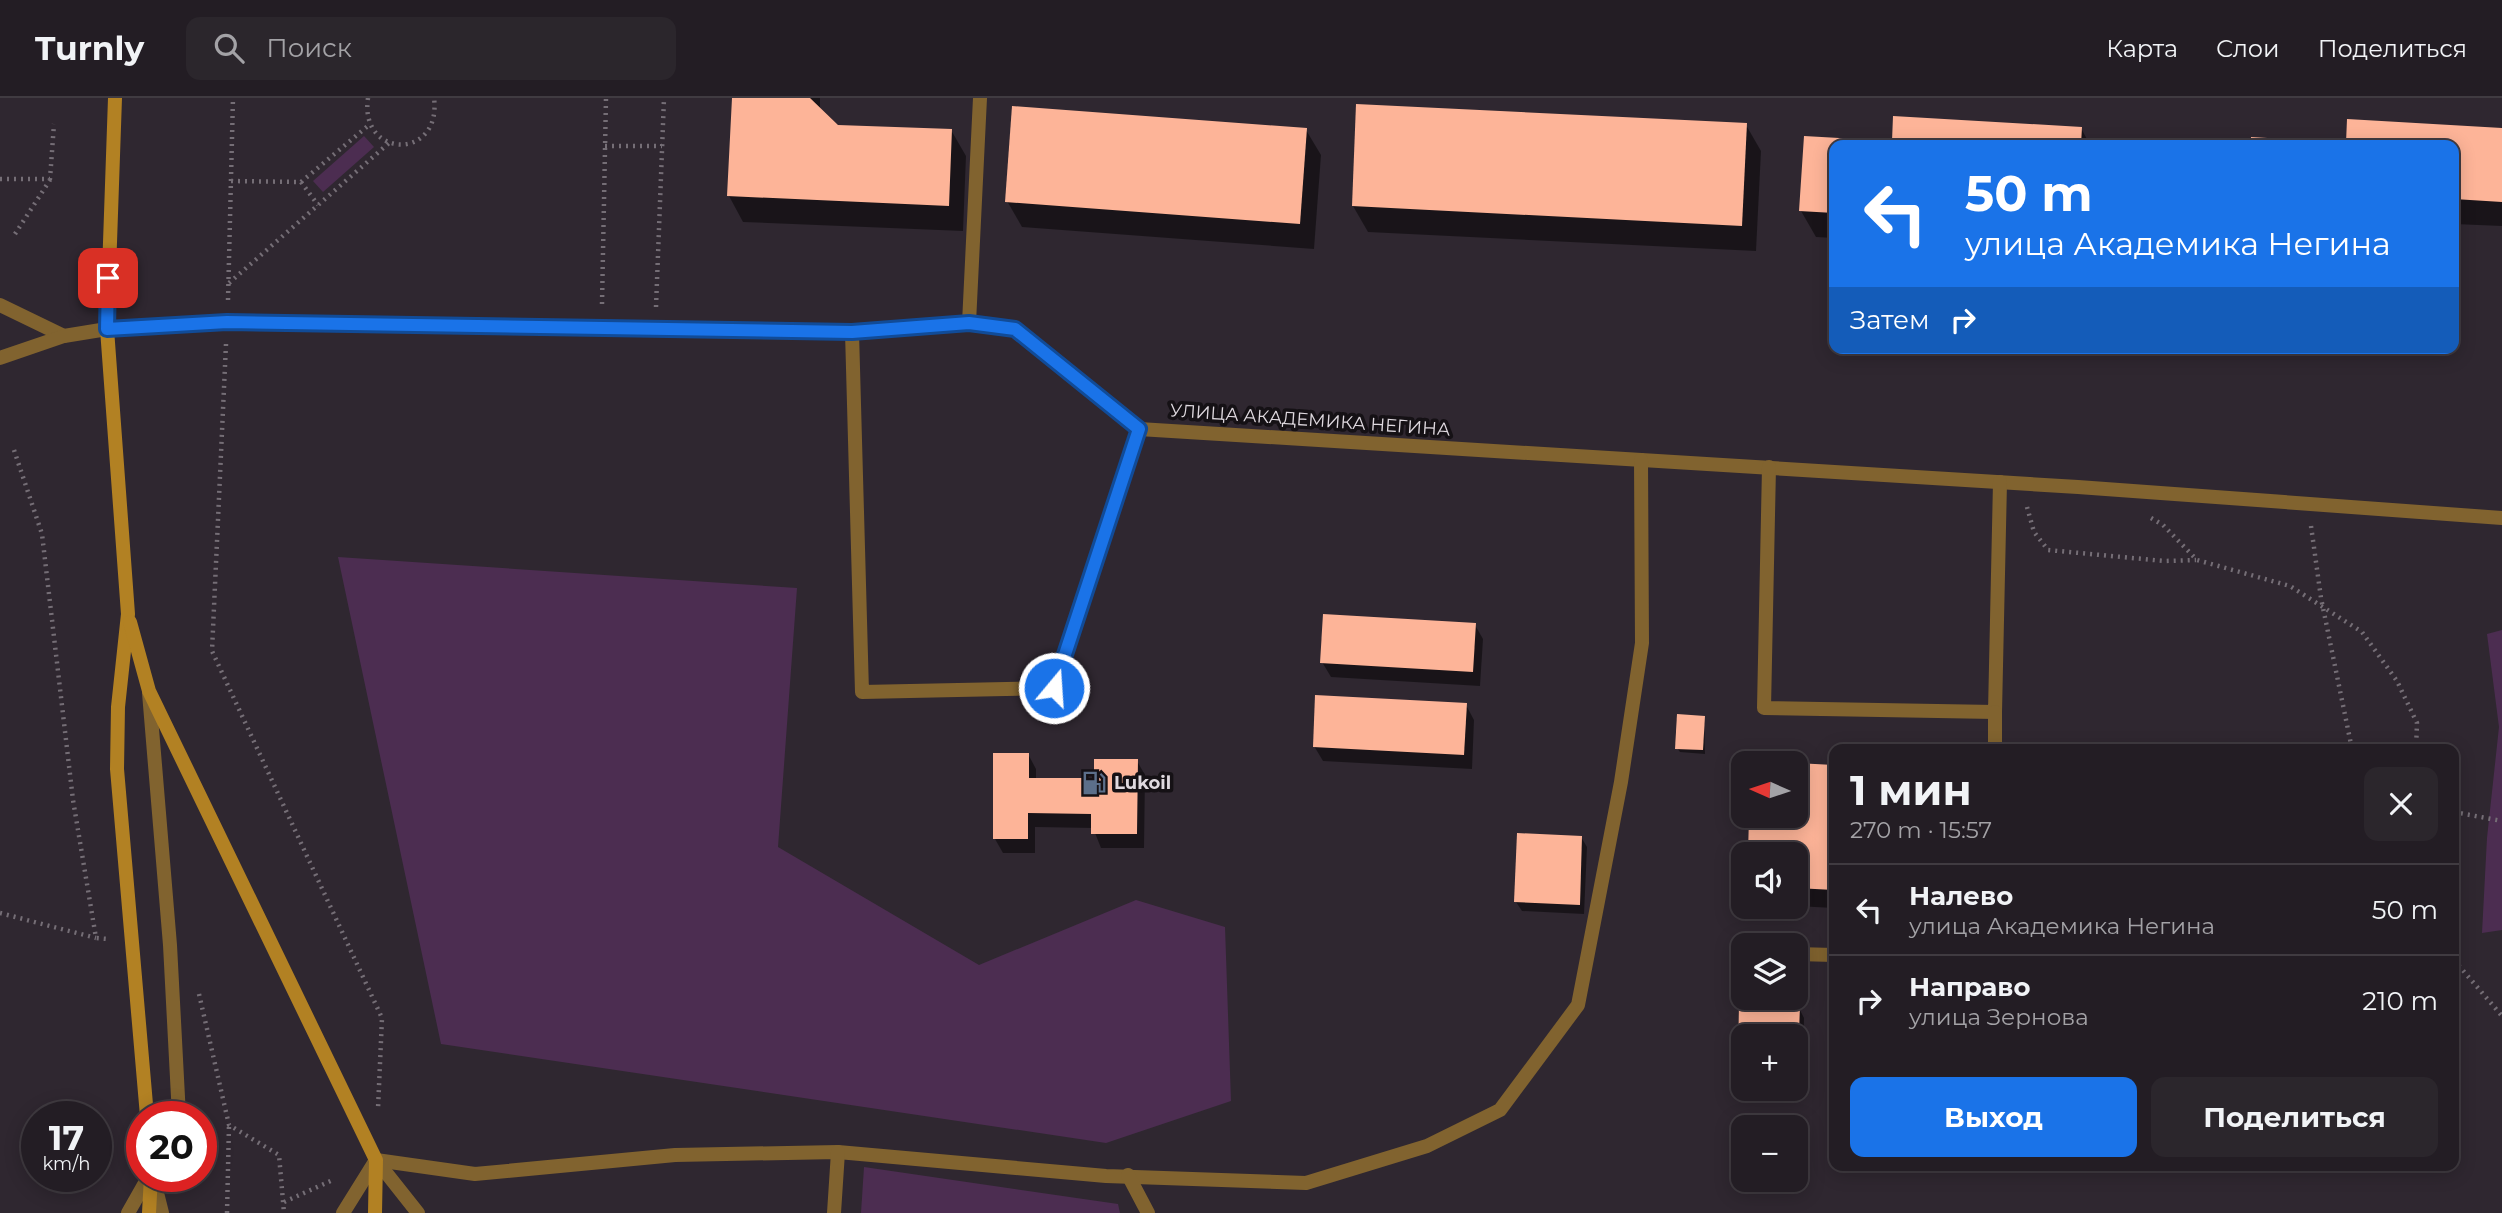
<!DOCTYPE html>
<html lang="ru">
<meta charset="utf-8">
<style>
:root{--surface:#231d24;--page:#2b262c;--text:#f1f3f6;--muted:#a3a2a6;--line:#403b41;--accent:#1a73e8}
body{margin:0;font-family:Montserrat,sans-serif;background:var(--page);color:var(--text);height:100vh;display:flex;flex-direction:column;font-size:26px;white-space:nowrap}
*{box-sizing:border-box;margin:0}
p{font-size:23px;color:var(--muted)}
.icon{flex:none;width:38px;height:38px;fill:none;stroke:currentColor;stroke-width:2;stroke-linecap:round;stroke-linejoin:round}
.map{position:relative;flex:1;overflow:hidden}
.sheet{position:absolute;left:1829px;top:646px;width:630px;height:427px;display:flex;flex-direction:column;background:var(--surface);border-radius:14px;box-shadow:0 4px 18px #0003,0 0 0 2px var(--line)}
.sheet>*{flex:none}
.guide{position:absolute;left:1829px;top:42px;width:630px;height:214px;border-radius:14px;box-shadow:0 4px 18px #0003,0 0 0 2px var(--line);background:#1a73e8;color:#fff;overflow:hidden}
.needle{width:46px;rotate:273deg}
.controls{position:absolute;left:1731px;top:653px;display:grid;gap:14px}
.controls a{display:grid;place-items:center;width:77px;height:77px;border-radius:14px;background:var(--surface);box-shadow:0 4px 18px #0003,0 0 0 2px var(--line);font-size:35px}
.speed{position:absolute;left:21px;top:1003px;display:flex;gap:14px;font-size:35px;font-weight:700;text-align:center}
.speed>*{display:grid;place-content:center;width:91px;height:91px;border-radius:50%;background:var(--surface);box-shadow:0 4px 18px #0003,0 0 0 2px var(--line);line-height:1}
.speed small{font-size:18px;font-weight:400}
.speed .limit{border:10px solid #d22;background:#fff;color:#111}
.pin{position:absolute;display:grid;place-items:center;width:60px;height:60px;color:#fff;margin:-30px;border-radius:14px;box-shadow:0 4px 10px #0006}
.me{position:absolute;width:77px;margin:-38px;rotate:18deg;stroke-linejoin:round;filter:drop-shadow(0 0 5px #0008)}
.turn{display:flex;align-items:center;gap:24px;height:147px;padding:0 21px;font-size:32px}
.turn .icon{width:91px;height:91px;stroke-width:2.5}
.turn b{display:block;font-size:49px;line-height:60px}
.then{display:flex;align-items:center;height:66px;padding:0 21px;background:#0003;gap:14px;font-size:26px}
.round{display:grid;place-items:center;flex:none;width:74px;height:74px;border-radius:14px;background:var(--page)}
.head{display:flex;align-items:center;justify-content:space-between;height:119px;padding:0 21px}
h1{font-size:42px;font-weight:700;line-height:52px}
.primary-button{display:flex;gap:14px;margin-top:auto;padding:14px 21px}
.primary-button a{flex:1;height:80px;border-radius:14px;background:var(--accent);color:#fff;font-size:28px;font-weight:700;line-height:80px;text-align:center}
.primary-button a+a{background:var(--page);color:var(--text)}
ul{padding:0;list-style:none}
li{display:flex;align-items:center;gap:21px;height:91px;padding:0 21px;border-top:2px solid var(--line)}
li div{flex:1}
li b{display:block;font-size:26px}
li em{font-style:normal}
header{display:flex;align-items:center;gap:42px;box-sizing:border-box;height:98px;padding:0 35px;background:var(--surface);border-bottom:2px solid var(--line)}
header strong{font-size:33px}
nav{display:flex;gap:38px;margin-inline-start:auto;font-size:24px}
.search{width:490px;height:63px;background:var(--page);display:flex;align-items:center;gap:18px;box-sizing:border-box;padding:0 24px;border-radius:14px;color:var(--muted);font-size:26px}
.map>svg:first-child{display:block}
</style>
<header>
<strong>Turnly</strong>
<div class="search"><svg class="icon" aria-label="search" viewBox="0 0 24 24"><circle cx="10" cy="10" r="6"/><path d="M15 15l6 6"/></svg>Поиск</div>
<nav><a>Карта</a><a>Слои</a><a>Поделиться</a></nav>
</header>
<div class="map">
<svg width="2502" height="1115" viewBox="0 0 2502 1115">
<rect width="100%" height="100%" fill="#2f2730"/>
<!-- green -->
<g fill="#4c2d51">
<path d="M 364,38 L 374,49 L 323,94 L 313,83 Z"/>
<path d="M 338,459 L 797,490 L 778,749 L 979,867 L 1136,802 L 1225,829 L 1231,1003 L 1106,1045 L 441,946 Z"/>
<path d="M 2502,532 L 2502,832 L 2482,835 L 2487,740 L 2499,629 L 2487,536 Z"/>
<path d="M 864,1069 L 1118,1106 L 1120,1115 L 861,1115 Z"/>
</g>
<!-- shadow -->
<g fill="#0007">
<path d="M 733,0 L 820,0 L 820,12 L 837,29 L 951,32 L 966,58 L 963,133 L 743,124 L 729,98 Z"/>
<path d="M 1746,27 L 1761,53 L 1756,153 L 1368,134 L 1353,108 Z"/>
<path d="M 2081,30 L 2090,47 L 1834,47 L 1834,140 L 1816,139 L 1801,113 L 1806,40 L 1893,45 Z"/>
<path d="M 2502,31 L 2502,128 L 2454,126 L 2454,47 L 2253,47 L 2253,41 L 2348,47 Z"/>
<path d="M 1306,32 L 1321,57 L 1314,151 L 1022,129 L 1007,103 Z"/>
<path d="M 1475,527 L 1483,541 L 1480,588 L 1331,579 L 1322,564 Z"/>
<path d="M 1466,607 L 1474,622 L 1472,671 L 1323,663 L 1314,648 Z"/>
<path d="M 1704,619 L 1705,656 L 1680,654 L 1677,650 Z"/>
<path d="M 1028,656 L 1036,671 L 1036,681 L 1096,682 L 1137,663 L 1145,677 L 1144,750 L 1101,750 L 1093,730 L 1035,729 L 1035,755 L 1003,755 L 995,741 Z"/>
<path d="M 1796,667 L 1834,669 L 1834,810 L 1796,808 L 1796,756 L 1750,756 L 1751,718 L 1796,718 Z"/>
<path d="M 1581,739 L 1587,749 L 1584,816 L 1522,813 L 1516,804 Z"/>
<path d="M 1743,759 L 1743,808 L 1789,808 L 1789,817 L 1743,816 L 1732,797 Z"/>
<path d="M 1741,908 L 1799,910 L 1804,920 L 1803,969 L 1796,969 L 1796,938 L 1743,938 L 1743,963 L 1740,957 Z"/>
</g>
<!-- building -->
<g fill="#fdb498">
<path d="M 732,0 L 810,0 L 838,27 L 952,31 L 949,108 L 727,98 Z"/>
<path d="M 1356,6 L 1747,25 L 1742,128 L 1352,108 Z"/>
<path d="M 1012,8 L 1307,30 L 1300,126 L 1005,104 Z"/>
<path d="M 1893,18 L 2082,29 L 2081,47 L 1834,47 L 1834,115 L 1799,113 L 1804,38 L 1892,43 Z"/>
<path d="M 2347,21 L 2502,30 L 2502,104 L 2454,101 L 2454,47 L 2251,47 L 2251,39 L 2346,45 Z"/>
<path d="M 1323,516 L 1476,525 L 1473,574 L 1320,565 Z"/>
<path d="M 1315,597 L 1467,605 L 1464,657 L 1313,649 Z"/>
<path d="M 1677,616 L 1705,618 L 1703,652 L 1675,651 Z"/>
<path d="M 993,655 L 1029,655 L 1029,680 L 1094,680 L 1094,661 L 1138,661 L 1137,736 L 1091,736 L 1091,716 L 1028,715 L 1028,741 L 993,741 Z"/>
<path d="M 1796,665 L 1834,667 L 1834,792 L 1796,790 L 1796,756 L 1748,756 L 1749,718 L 1796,718 Z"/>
<path d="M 1517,735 L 1582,738 L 1580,807 L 1514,804 Z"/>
<path d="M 1733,757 L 1743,757 L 1743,798 L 1731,797 Z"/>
<path d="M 1739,906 L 1800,908 L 1798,960 L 1796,960 L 1796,938 L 1743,938 L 1743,958 L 1738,958 Z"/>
</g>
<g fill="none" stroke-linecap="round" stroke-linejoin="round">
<!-- path -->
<g stroke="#756e76" stroke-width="4.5" stroke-dasharray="2 5" stroke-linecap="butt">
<path d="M 368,0 C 359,61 442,63 434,0"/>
<path d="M 605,48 L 662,48"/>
<path d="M 0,81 L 50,81 L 54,26"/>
<path d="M 231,83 L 301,84 L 369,27"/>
<path d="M 301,84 L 318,107"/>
<path d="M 15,136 L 50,82"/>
<path d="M 229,185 L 389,45"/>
<path d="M 228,202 L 233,0"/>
<path d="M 602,206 L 606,0"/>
<path d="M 656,209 L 664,0"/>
<path d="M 226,246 L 212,553 L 382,920 L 378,1011"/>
<path d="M 14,352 L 42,436 L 73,702 L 96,840 L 108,841"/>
<path d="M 2027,409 L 2034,434 L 2048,452 L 2164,463 L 2196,462"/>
<path d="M 2151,420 L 2163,427 L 2197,462 L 2290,488 L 2362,534 L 2397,583 L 2417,625 L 2416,651"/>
<path d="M 2311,428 L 2321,500 L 2352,651"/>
<path d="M 2454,714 L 2502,723"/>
<path d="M 0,815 L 96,840"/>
<path d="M 2454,862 L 2502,918"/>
<path d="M 199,896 L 229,1027 L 279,1057 L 284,1115"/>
<path d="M 284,1104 L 335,1081"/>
<path d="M 227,1115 L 229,1027"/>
</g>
<!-- service -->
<g stroke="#81632f" stroke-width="14">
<path d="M 0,207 L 64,238"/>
<path d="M 969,225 L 980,0"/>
<path d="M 107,231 L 227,224 L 852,234 L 969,225 L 1015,231 L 1139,331 L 2078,389 L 2502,420"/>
<path d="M 852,234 L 862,594 L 1054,590 L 1139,331"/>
<path d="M 1769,369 L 1764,610 L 1995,614 L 2000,384"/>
<path d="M 149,595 L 170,847 L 179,1018"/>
<path d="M 1995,651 L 1995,614"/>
<path d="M 1796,856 L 1834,857"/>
<path d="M 376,1062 L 475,1076 L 675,1057 L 838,1054 L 1106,1078 L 1306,1085 L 1427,1048 L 1500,1012 L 1578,907 L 1621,684 L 1642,545 L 1641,362"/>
<path d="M 376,1062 L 418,1115"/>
<path d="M 1128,1077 L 1148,1115"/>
<path d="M 153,1079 L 162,1115"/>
<path d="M 128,1115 L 149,1078"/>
<path d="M 343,1115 L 376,1062"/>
<path d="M 834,1115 L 838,1054"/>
</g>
<!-- tertiary -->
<path stroke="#81632f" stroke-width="14" d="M 0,260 L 64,238 L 107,231"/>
<!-- secondary -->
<g stroke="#b28123" stroke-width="14">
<path d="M 115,0 L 107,231 L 128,516 L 118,609 L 117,671 L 147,1018"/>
<path d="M 130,524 L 149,593 L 376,1062 L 375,1115"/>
<path d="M 149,1115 L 151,1078"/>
</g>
</g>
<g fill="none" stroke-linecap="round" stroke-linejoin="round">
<!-- route casing -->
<g stroke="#114b97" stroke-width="18">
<path id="route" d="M 108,180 L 107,231 L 227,224 L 852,234 L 969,225 L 1015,231 L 1139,331 L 1054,590"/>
</g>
<!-- route -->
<use href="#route" stroke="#1a73e8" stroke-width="12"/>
</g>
<!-- icons -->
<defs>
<g id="fuel-bare" transform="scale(1.89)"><path d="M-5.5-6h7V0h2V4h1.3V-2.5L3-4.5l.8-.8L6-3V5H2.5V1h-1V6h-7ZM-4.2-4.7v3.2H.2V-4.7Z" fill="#5c6f8a" stroke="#151115" stroke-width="2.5" paint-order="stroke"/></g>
</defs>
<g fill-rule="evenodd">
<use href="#fuel-bare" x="1094" y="685"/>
</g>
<g text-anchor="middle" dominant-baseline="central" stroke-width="7" stroke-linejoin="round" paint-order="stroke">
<!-- street labels -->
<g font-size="18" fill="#dfd9df" stroke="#151115">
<text transform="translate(1310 322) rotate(4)">УЛИЦА АКАДЕМИКА НЕГИНА</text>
</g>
<!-- poi labels -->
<g font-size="18" font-weight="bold" fill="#dfd9df" stroke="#151115" text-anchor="start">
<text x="1114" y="685">Lukoil</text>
</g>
</g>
</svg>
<div class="controls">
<a><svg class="needle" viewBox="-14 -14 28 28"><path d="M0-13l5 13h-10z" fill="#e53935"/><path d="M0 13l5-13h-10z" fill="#a3a2a6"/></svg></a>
<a><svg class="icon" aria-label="sound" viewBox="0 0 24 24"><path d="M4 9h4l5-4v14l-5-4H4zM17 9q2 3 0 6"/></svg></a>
<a><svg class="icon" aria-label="layers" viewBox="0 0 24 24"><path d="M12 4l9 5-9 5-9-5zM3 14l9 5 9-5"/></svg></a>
<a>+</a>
<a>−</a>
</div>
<div class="speed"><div>17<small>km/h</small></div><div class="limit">20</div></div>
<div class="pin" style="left:108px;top:180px;background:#d93025"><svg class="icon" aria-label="arrive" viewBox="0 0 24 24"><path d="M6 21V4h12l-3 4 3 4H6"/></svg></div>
<svg class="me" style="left:1054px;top:590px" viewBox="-20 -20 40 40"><circle r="17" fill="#1a73e8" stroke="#fff" stroke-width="3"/><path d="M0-11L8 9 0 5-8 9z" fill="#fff"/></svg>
<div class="guide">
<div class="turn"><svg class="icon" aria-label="left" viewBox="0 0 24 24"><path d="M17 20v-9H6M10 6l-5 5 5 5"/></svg><div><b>50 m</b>улица Академика Негина</div></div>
<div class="then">Затем<svg class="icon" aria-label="right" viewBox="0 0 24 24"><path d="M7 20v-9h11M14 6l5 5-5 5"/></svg></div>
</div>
<section class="sheet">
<div class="head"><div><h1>1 мин</h1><p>270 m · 15:57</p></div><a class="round"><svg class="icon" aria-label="close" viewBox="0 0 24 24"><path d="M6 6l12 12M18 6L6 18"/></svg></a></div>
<ul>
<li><svg class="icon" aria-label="left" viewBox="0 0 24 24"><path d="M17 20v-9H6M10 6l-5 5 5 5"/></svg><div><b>Налево</b><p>улица Академика Негина</p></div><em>50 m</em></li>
<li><svg class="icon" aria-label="right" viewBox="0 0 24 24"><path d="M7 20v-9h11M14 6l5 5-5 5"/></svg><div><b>Направо</b><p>улица Зернова</p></div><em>210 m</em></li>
</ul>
<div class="primary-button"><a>Выход</a><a>Поделиться</a></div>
</section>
</div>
